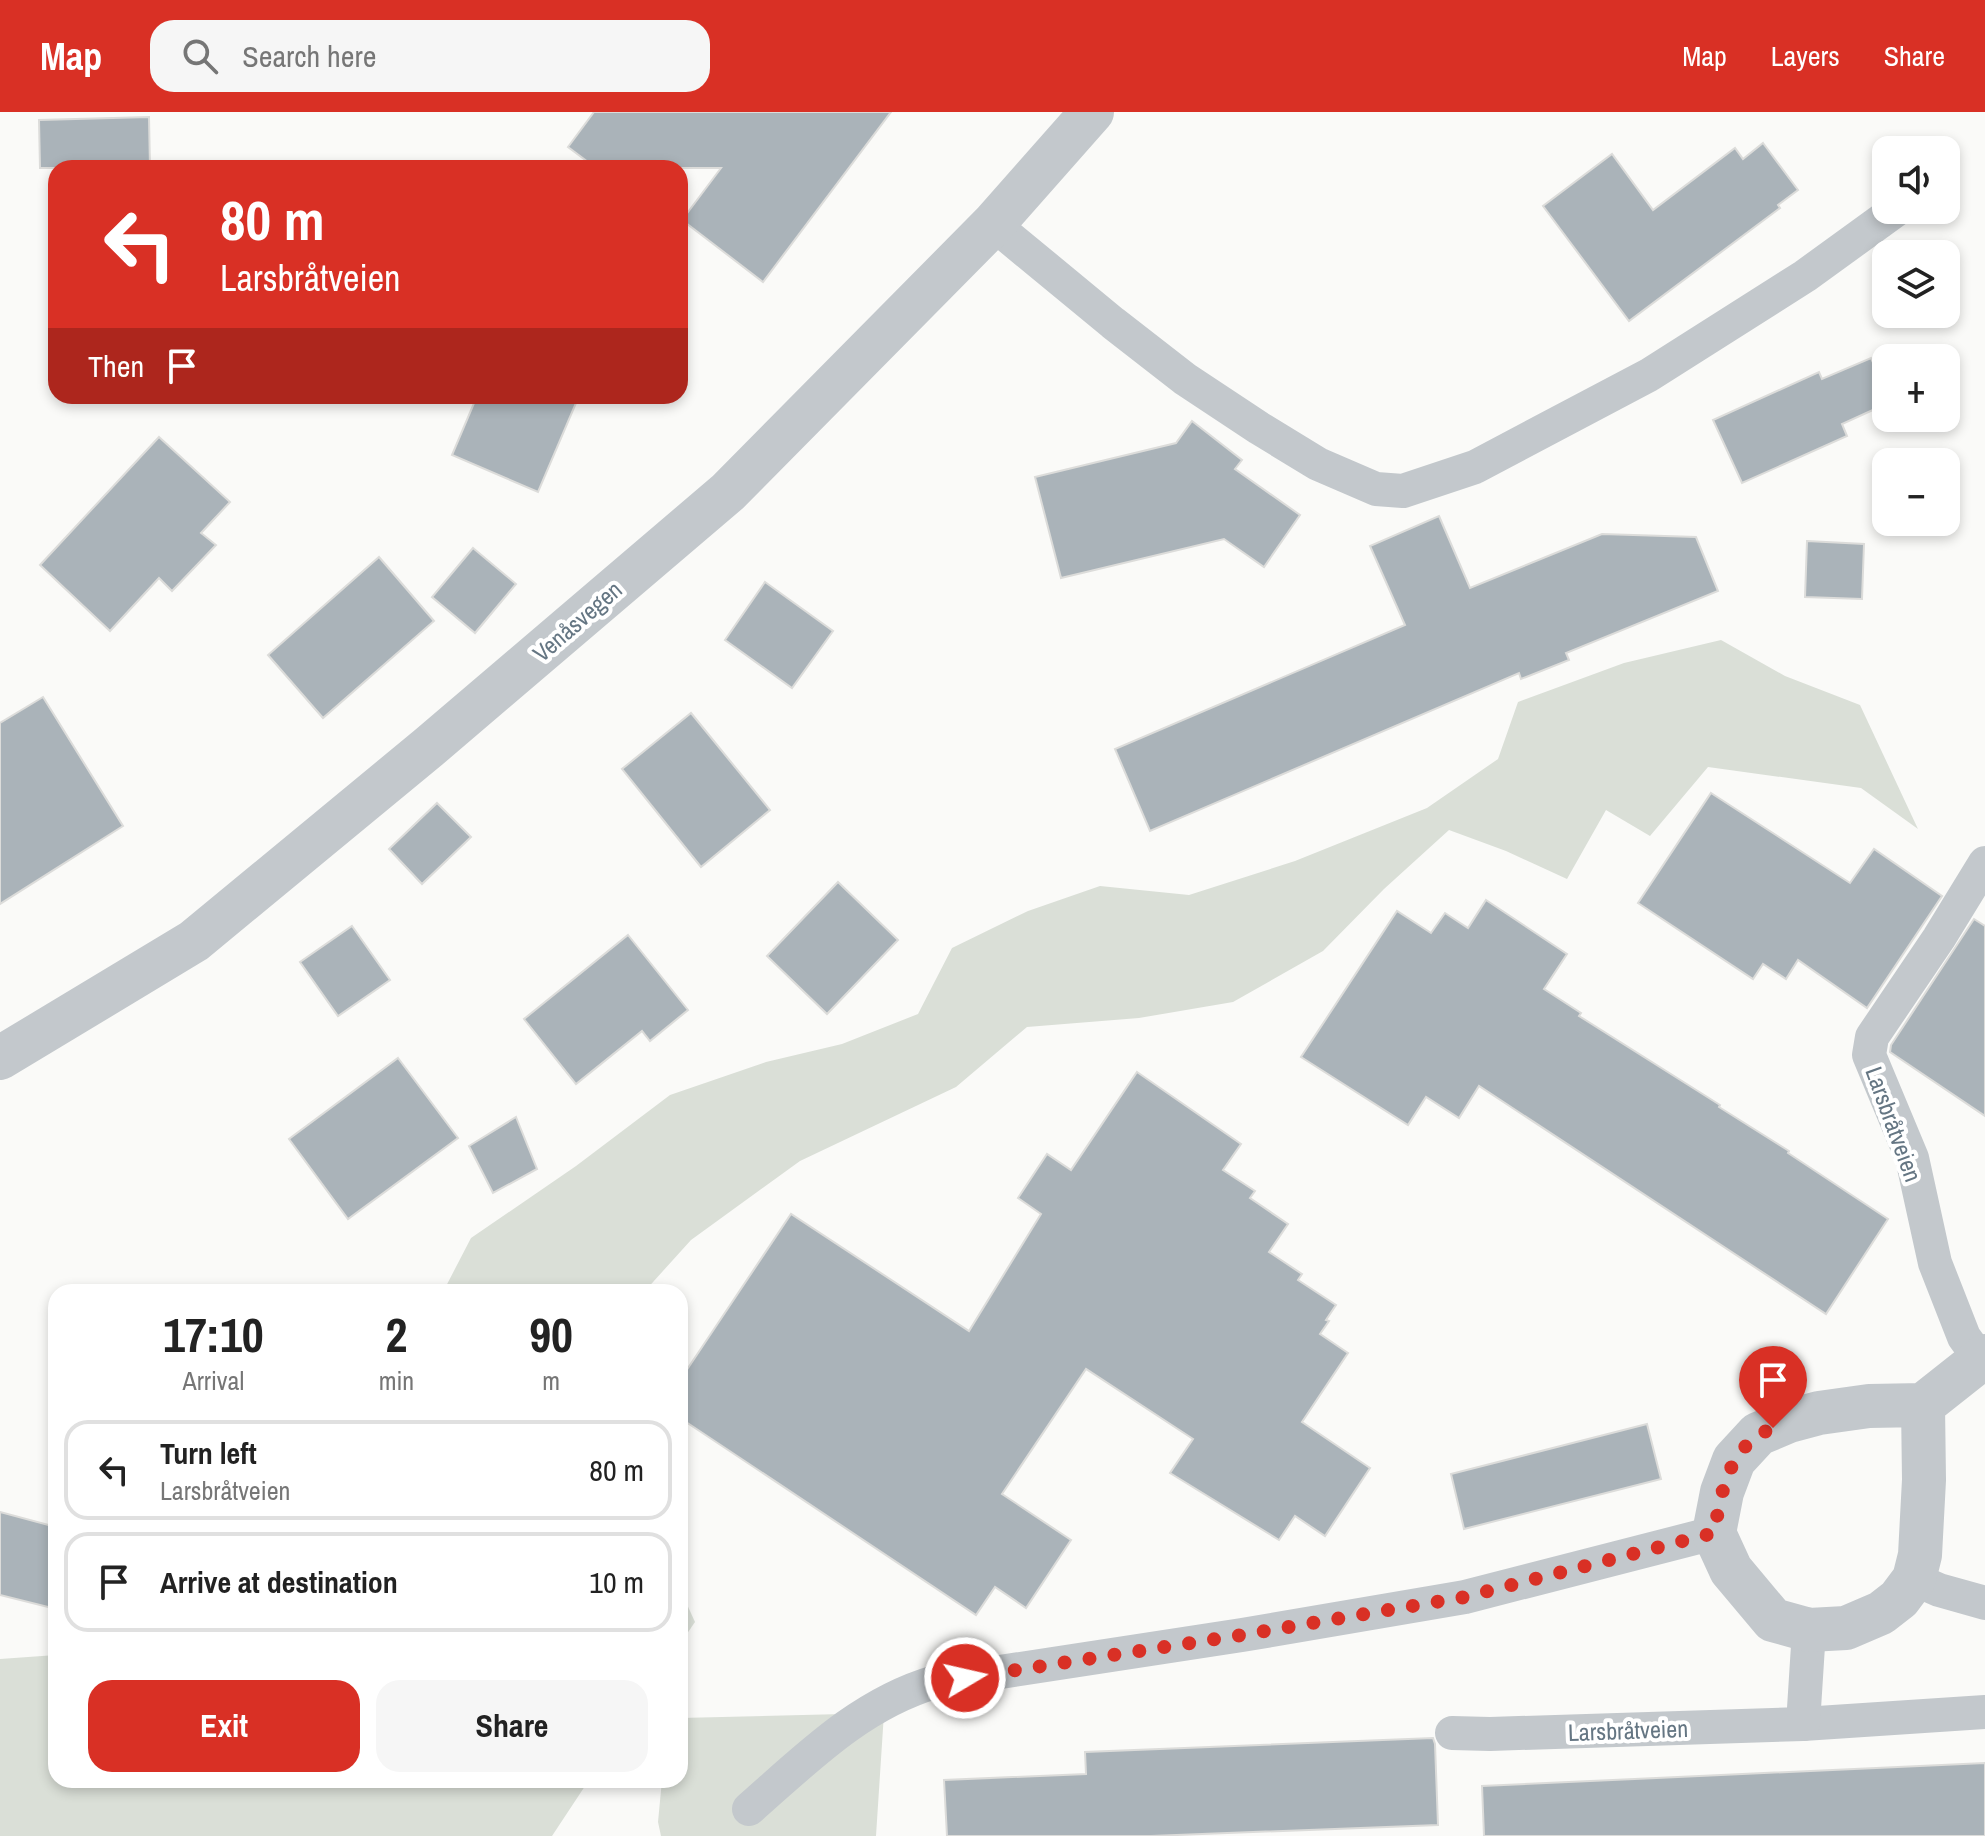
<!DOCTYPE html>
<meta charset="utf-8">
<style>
:root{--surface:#fff;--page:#f6f6f6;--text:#222;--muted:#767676;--line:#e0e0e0;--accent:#d93025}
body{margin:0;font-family:"Archivo Narrow",sans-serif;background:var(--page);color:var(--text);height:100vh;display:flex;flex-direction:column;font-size:30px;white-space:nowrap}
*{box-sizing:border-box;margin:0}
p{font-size:26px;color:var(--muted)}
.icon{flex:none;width:44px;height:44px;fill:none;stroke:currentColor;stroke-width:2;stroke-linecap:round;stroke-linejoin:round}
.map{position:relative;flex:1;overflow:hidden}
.details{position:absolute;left:48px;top:1172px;width:640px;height:504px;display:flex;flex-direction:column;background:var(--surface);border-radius:24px;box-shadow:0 4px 12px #0003}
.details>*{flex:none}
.banner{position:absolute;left:48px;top:48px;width:640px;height:244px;border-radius:24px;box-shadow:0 4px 12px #0003;background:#d93025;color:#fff;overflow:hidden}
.fabs{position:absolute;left:1872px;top:24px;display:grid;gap:16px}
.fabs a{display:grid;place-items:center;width:88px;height:88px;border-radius:16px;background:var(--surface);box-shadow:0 4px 12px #0003;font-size:40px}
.pin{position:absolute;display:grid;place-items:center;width:68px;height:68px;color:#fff;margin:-82px -34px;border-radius:50% 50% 50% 0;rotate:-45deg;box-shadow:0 0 8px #0007}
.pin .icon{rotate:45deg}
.me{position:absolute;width:88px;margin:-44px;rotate:81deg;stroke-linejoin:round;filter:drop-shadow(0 0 6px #0008)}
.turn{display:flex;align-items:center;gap:28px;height:168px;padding:0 40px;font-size:36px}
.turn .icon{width:104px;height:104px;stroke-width:2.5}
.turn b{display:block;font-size:56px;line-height:68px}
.then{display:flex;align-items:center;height:76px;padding:0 40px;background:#0003;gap:16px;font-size:30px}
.eta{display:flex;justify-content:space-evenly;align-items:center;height:136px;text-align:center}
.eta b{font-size:48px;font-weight:700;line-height:56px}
.cta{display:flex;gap:16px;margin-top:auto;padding:16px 40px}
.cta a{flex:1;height:92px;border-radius:24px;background:var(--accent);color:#fff;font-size:32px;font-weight:700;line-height:92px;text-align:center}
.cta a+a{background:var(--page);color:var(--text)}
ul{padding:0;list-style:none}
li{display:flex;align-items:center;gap:24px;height:100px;margin:0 16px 12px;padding:0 24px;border:4px solid var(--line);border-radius:24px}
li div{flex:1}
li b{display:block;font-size:30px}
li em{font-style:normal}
header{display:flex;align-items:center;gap:48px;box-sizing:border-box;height:112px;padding:0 40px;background:var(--accent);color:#fff}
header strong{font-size:38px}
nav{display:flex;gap:44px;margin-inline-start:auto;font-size:28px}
.search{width:560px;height:72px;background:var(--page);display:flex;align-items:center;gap:20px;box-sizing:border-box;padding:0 28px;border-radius:24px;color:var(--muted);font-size:30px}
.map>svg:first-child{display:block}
</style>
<header>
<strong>Map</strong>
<div class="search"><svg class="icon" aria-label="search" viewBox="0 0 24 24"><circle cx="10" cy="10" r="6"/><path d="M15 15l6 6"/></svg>Search here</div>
<nav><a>Map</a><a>Layers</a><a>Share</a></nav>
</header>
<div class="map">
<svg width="1985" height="1724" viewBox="0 0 1985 1724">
<rect width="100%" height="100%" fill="#fafaf8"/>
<!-- green -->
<g fill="#dadfd7">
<path d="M 1721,528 L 1785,564 L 1860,593 L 1918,717 L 1861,676 L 1708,655 L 1650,724 L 1606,698 L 1567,767 L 1506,739 L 1449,718 L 1384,777 L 1323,839 L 1233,890 L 1139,906 L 1027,915 L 956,975 L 800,1049 L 691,1128 L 644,1180 L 443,1180 L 471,1126 L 576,1054 L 670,983 L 766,950 L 842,932 L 918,902 L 952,836 L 1028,799 L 1100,774 L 1189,783 L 1295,749 L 1427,696 L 1498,647 L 1518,590 L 1624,551 Z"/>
<path d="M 680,1477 L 695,1510 L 680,1532 Z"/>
<path d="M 56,1543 L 56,1668 L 589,1668 L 552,1724 L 0,1724 L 0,1547 Z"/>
<path d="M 884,1601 L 876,1724 L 661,1724 L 658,1710 L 662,1668 L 680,1668 L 680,1606 Z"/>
</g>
<!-- building -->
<g fill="#aab3b9" stroke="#dcdcda" stroke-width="2">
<path d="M 594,0 L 891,0 L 763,170 L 682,108 L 721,56 L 596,56 L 568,35 Z"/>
<path d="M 149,5 L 150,56 L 40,56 L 39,8 Z"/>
<path d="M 1763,31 L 1798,78 L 1778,93 L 1780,96 L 1629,209 L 1543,94 L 1612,42 L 1653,98 L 1735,36 L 1743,47 Z"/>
<path d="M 1871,246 L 1886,279 L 1886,292 L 1842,312 L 1847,324 L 1742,371 L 1713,308 L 1819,260 L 1822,267 Z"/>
<path d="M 477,284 L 579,284 L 538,380 L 452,343 Z"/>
<path d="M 1192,309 L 1242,348 L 1235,357 L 1300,403 L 1264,455 L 1224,427 L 1061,466 L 1035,365 L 1176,331 Z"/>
<path d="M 159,325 L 230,390 L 201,421 L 216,433 L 172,479 L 159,466 L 110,519 L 40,453 Z"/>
<path d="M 1439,404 L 1470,476 L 1602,422 L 1696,425 L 1718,479 L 1566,541 L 1569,548 L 1521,567 L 1519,561 L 1150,719 L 1115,637 L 1405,513 L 1370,434 Z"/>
<path d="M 1807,429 L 1864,432 L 1862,487 L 1805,485 Z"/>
<path d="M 473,436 L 516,472 L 475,521 L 432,485 Z"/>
<path d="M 379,445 L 434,509 L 323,606 L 268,543 Z"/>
<path d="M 765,470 L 833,519 L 792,576 L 725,528 Z"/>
<path d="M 43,585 L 123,714 L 0,792 L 0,611 Z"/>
<path d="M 691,601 L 770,698 L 701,755 L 622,657 Z"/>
<path d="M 1711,681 L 1850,771 L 1874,737 L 1942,784 L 1867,896 L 1798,848 L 1786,867 L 1763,852 L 1753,867 L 1638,791 Z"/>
<path d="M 437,691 L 471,725 L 422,772 L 389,737 Z"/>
<path d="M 838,770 L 898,828 L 827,902 L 767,844 Z"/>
<path d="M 1486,788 L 1567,842 L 1544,877 L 1581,901 L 1579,904 L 1720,993 L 1719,995 L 1789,1039 L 1788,1041 L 1888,1107 L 1826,1202 L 1479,974 L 1459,1006 L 1426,985 L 1408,1013 L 1301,945 L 1397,799 L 1431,821 L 1445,801 L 1468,816 Z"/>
<path d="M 1974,807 L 1985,814 L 1985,1004 L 1890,940 L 1891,933 Z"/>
<path d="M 352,814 L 390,868 L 338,904 L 300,850 Z"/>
<path d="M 628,823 L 688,898 L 650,929 L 642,919 L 576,972 L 524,907 Z"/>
<path d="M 398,946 L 458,1026 L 348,1107 L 289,1027 Z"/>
<path d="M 1137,960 L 1241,1032 L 1223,1058 L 1255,1079 L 1250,1086 L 1288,1112 L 1269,1140 L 1302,1162 L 1298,1168 L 1336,1193 L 1326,1208 L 1329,1209 L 1320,1222 L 1348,1241 L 1302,1310 L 1370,1356 L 1325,1424 L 1295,1404 L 1279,1428 L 1170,1361 L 1193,1327 L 1086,1257 L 1002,1382 L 1071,1428 L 1026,1496 L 995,1475 L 976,1503 L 680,1306 L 680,1268 L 791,1102 L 969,1219 L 1041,1102 L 1018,1086 L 1047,1042 L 1071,1058 Z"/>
<path d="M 516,1005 L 537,1057 L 493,1081 L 469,1034 Z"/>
<path d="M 1647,1312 L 1661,1367 L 1464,1417 L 1451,1362 Z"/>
<path d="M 0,1400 L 56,1415 L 56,1497 L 0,1483 Z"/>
<path d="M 1433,1626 L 1435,1632 L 1438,1713 L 1151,1724 L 947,1724 L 944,1668 L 1086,1662 L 1085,1640 Z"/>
<path d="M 1985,1651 L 1985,1724 L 1484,1724 L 1482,1674 Z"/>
</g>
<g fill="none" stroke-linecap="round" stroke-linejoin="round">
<!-- service -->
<g stroke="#c3c8cc" stroke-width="34">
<path d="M 993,112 L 1113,211 L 1185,267 L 1259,316 L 1318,352 L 1376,377 L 1403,379 L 1475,355 L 1649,263 L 1805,164 L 1896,98"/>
<path d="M 1980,1247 L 1964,1225 L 1935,1151 L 1912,1046 L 1869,943 L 1872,925 L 1939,826 L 1985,751"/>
<path d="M 1914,1467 L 1939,1478 L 1985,1491"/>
<path d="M 1803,1612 L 1985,1600"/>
<path d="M 1452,1621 L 1490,1622 L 1803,1612 L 1809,1518"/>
<path d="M 749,1697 C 806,1647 860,1592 935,1570 L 1242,1523 L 1465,1485 L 1714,1421"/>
</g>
<!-- minor -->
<g stroke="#c3c8cc" stroke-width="44">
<path d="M 0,946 L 194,829 L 429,635 L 728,380 L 993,112 L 1092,0"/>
<path d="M 1923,1293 L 1924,1368 L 1920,1443 L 1914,1467 L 1899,1487 L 1881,1501 L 1846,1516 L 1809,1518 L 1773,1508 L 1731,1458 L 1714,1421 L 1722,1380 L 1734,1348 L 1758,1322 L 1789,1309 L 1819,1301 L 1869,1294 L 1923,1293 L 1985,1244"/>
</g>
</g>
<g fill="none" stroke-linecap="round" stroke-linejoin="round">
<!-- route -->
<path stroke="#d93025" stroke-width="14" stroke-dasharray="0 25.2" d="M 965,1566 L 1242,1523 L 1465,1485 L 1714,1421 C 1722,1378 1728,1334 1773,1316"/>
</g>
<g text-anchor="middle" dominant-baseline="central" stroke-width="8" stroke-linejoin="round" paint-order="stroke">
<!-- street labels -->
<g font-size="24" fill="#657683" stroke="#fff">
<text transform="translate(577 509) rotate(-41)">Venåsvegen</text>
<text transform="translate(1894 1012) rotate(70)">Larsbråtveien</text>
<text transform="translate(1628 1618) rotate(-2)">Larsbråtveien</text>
</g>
</g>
</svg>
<div class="fabs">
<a><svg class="icon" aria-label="sound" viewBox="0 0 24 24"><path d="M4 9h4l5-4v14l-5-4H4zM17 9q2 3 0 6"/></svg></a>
<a><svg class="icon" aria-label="layers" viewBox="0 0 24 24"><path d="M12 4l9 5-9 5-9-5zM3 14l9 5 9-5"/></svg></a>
<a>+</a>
<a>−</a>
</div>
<div class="pin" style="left:1773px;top:1316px;background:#d93025"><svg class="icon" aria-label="arrive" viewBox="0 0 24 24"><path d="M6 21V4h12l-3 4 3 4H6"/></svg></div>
<svg class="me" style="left:965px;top:1566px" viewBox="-20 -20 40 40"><circle r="17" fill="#d93025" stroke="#fff" stroke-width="3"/><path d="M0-11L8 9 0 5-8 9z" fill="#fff"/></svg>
<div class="banner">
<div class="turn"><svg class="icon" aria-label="left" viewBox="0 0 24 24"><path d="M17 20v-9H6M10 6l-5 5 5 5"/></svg><div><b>80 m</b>Larsbråtveien</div></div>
<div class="then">Then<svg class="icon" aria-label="arrive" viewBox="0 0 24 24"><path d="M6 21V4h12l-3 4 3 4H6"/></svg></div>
</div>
<section class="details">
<div class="eta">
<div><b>17:10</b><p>Arrival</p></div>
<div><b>2</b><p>min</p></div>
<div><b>90</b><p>m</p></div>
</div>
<ul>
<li><svg class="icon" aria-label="left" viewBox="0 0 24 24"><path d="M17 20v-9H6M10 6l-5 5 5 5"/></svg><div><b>Turn left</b><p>Larsbråtveien</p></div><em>80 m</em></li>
<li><svg class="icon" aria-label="arrive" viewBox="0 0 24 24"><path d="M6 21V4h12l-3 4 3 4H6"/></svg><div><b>Arrive at destination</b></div><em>10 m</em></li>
</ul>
<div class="cta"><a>Exit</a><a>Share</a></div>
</section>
</div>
